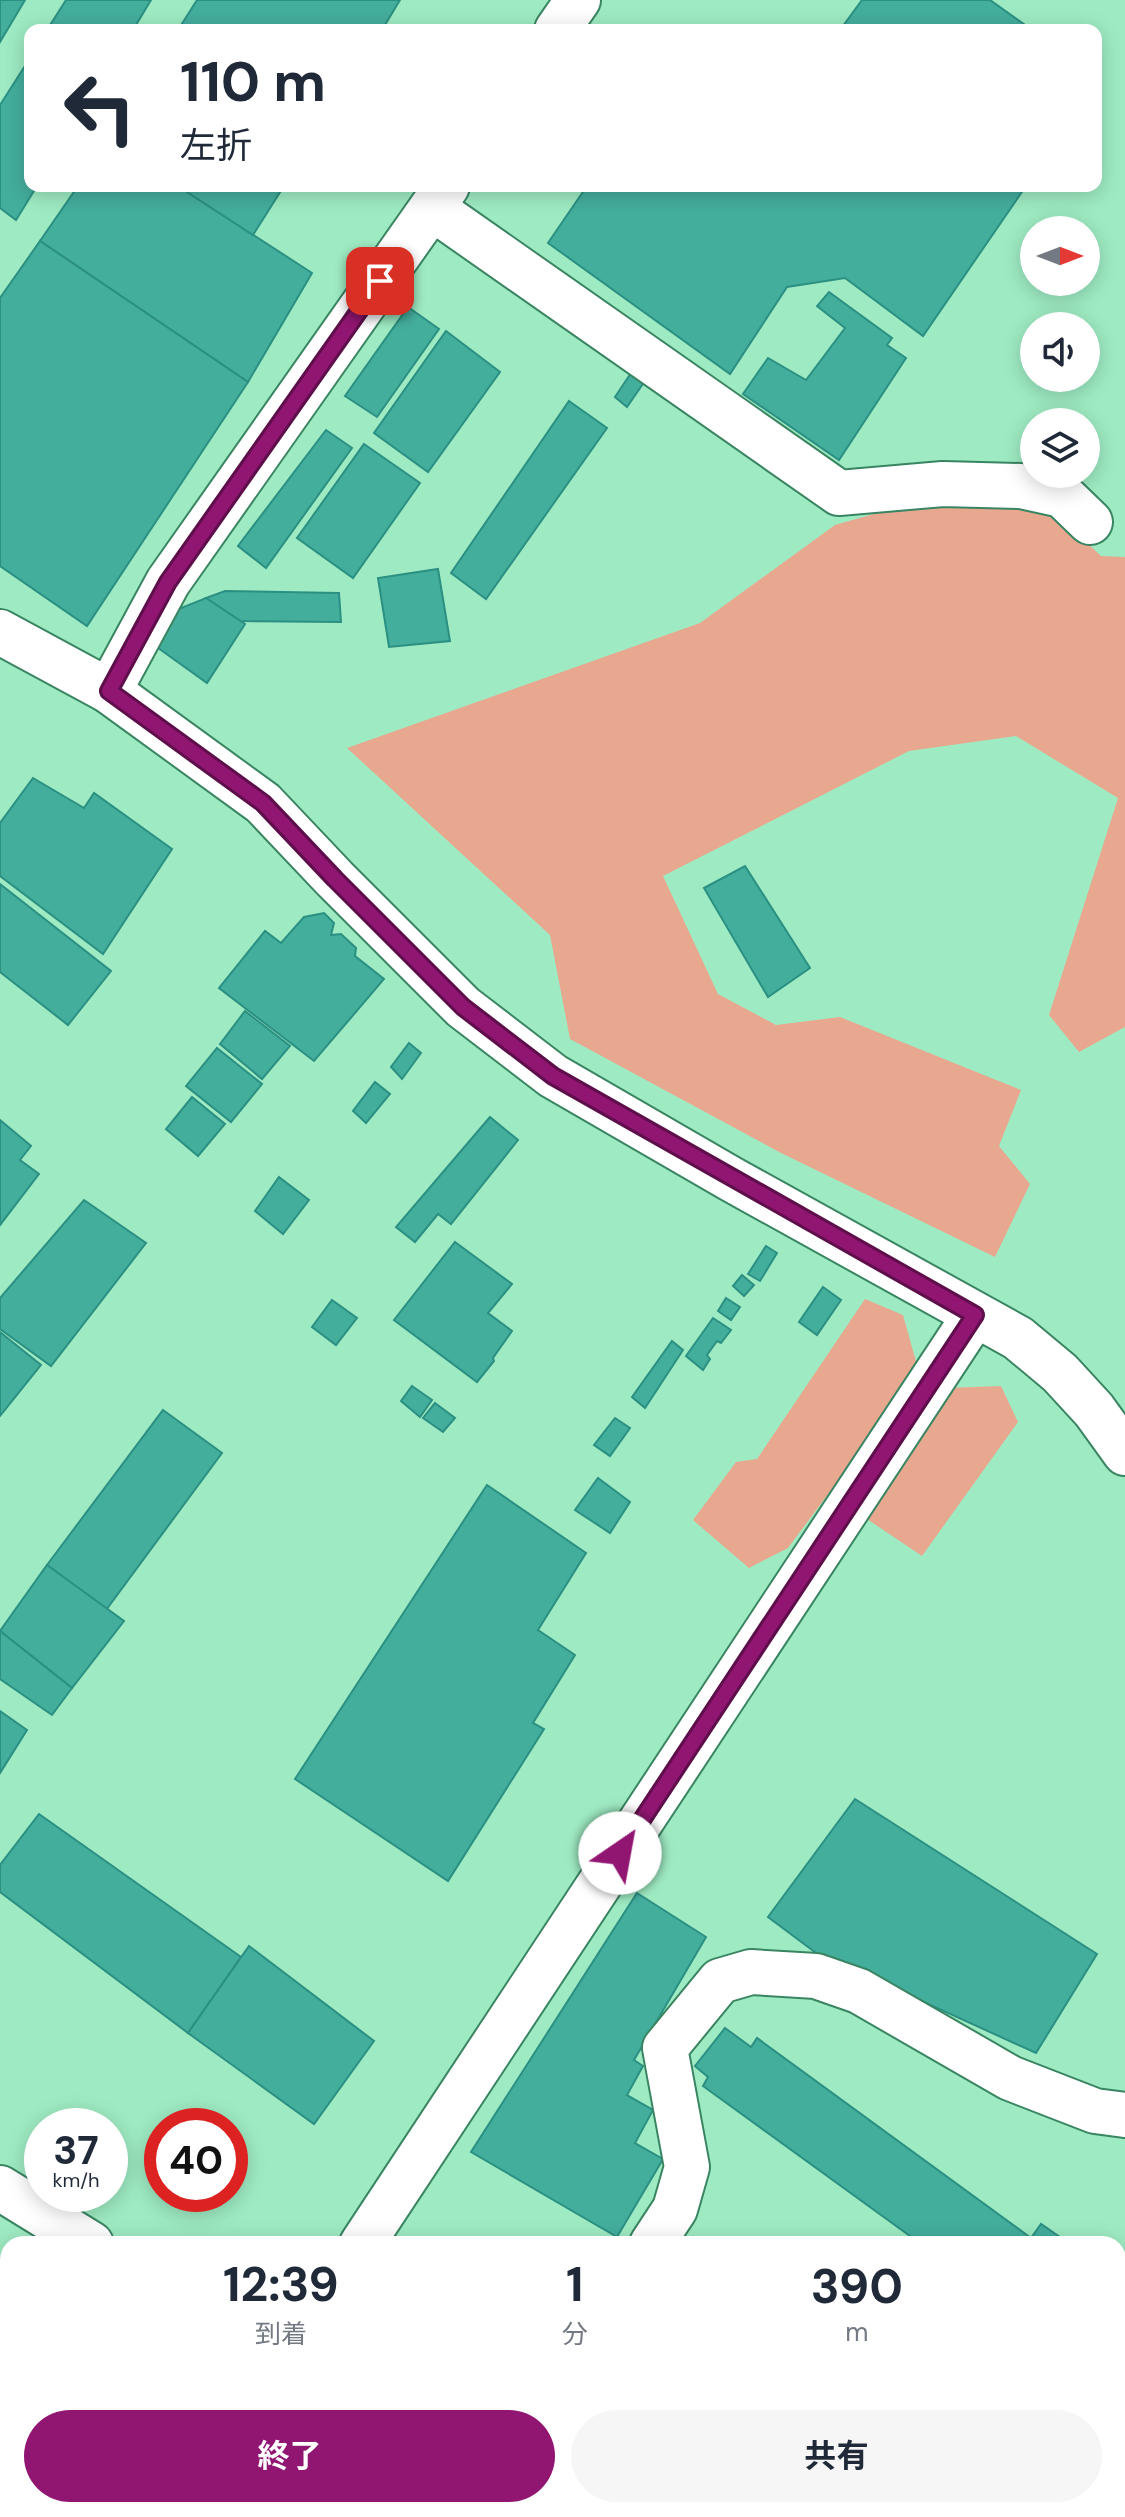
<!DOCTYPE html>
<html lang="ja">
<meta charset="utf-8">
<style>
:root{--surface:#fff;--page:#f6f6f7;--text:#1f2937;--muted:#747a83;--accent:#911672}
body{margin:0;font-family:"DM Sans","Noto Sans JP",sans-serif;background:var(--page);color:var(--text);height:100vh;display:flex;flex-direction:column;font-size:30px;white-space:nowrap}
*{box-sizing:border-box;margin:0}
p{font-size:26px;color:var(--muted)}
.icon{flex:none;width:44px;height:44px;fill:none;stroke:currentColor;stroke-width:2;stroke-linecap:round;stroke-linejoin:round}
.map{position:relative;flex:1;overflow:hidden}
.sheet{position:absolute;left:0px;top:2236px;width:1126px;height:282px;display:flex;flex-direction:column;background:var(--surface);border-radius:24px 24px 0 0;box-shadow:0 4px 20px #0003}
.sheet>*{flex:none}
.guide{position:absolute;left:24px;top:24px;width:1078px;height:168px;border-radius:16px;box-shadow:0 4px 20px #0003;background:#fff;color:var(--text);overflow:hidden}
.needle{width:52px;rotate:90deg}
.fabs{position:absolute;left:1020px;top:216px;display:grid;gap:16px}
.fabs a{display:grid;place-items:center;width:80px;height:80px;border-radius:50%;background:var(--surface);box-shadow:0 4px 20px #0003;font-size:40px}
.speed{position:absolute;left:24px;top:2108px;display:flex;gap:16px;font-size:40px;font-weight:700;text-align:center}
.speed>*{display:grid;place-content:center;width:104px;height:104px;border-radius:50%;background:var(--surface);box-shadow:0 4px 20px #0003;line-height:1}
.speed small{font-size:20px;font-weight:400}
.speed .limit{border:12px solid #d22;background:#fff;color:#111}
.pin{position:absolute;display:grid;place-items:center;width:68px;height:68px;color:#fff;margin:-34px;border-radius:16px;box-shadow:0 4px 12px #0006}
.me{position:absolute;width:88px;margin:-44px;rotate:33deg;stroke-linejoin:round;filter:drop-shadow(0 0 6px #0008)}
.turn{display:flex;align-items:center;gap:28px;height:168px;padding:0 24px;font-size:36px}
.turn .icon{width:104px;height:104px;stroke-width:2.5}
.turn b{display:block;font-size:56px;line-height:68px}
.eta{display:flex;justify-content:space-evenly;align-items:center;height:136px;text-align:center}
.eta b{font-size:48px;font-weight:700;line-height:56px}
.primary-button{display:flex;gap:16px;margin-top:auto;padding:16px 24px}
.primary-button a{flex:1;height:92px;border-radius:48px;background:var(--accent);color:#fff;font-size:32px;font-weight:700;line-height:92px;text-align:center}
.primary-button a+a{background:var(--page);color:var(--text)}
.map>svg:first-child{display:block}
</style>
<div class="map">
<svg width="1125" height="2517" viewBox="0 0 1125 2517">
<rect width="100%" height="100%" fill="#9eebc3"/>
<!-- green -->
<g fill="#e8a890">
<path d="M 916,502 L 1047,505 L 1101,556 L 1125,557 L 1125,1027 L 1079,1052 L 1049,1015 L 1118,798 L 1016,736 L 909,751 L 663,876 L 718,994 L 776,1025 L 840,1017 L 1021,1090 L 999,1146 L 1030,1184 L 995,1257 L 781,1153 L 570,1039 L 550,935 L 347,748 L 700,623 L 835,525 Z"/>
<path d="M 865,1299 L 903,1315 L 919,1372 L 788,1548 L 749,1568 L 693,1520 L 736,1462 L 757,1459 Z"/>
<path d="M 1001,1386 L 1018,1422 L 922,1556 L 867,1519 L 946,1388 Z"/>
</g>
<!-- building -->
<g fill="#44ae9d" stroke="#2b9082" stroke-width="2">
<path d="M 0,0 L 25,0 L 0,42 Z"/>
<path d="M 66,0 L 151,0 L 133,30 L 47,30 Z"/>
<path d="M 197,0 L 400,0 L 382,30 L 178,30 Z"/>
<path d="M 862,0 L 990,0 L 1032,30 L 840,30 Z"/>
<path d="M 30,58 L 30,186 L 37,186 L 16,220 L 0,208 L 0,105 Z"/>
<path d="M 78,186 L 178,186 L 312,273 L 248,382 L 40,241 Z"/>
<path d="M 178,186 L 284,186 L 253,235 Z"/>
<path d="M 587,186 L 1026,186 L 923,336 L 845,278 L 787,287 L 730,374 L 548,243 Z"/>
<path d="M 40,241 L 248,382 L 87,626 L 0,566 L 0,298 Z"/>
<path d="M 829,292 L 892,338 L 887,345 L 906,358 L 839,460 L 743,394 L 768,358 L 806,380 L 845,328 L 817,306 Z"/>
<path d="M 408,307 L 439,329 L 377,417 L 345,396 Z"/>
<path d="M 446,331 L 500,372 L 428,472 L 374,433 Z"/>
<path d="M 635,367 L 647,378 L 627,407 L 615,397 Z"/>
<path d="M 569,401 L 607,428 L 486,599 L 451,573 Z"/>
<path d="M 326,430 L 352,448 L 266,568 L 238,546 Z"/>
<path d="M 364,444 L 420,483 L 353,578 L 297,538 Z"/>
<path d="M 438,569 L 450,641 L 389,647 L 378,578 Z"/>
<path d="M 225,591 L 339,593 L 341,622 L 240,621 L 206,598 Z"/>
<path d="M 206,598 L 245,624 L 207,683 L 154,645 L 176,610 Z"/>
<path d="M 33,778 L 84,808 L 94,793 L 172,849 L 103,954 L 0,876 L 0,823 Z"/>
<path d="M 745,866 L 810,968 L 768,997 L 704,888 Z"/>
<path d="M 0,884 L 111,971 L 68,1025 L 0,972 Z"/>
<path d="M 324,913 L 334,923 L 331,935 L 341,934 L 356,948 L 355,956 L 384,979 L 314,1061 L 219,988 L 265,931 L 281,943 L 304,917 Z"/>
<path d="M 245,1011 L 290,1046 L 262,1079 L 220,1044 Z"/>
<path d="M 409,1043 L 421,1053 L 402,1079 L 391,1067 Z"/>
<path d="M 217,1048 L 262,1084 L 231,1122 L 186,1086 Z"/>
<path d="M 375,1082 L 390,1094 L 366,1123 L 353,1111 Z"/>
<path d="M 192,1097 L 225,1124 L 198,1156 L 166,1129 Z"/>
<path d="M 490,1117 L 518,1140 L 451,1224 L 438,1214 L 415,1242 L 396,1227 Z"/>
<path d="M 0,1120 L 31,1146 L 20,1160 L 39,1174 L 0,1225 Z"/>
<path d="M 279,1177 L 309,1200 L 283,1234 L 255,1211 Z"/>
<path d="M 84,1200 L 146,1243 L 51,1366 L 0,1329 L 0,1298 Z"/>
<path d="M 455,1242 L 512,1284 L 488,1313 L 512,1331 L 493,1358 L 494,1361 L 477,1382 L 394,1320 Z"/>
<path d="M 766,1246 L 777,1253 L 760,1281 L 748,1274 Z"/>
<path d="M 742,1275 L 754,1285 L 744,1296 L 733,1286 Z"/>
<path d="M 823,1287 L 841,1300 L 817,1335 L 799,1322 Z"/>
<path d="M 726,1298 L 740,1307 L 731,1320 L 718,1311 Z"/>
<path d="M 332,1300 L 357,1318 L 336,1345 L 312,1327 Z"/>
<path d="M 713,1318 L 731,1330 L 721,1343 L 717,1341 L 707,1355 L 710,1359 L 703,1370 L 686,1356 Z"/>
<path d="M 0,1332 L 41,1365 L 0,1416 Z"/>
<path d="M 672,1341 L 683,1350 L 645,1408 L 632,1397 Z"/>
<path d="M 412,1386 L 432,1400 L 420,1417 L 401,1401 Z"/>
<path d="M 435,1403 L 455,1418 L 443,1432 L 423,1418 Z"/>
<path d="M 163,1410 L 222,1453 L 106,1610 L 47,1565 Z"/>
<path d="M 615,1418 L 630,1428 L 610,1456 L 594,1445 Z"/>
<path d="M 598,1478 L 630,1502 L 610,1533 L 575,1510 Z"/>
<path d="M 487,1485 L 586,1553 L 538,1630 L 575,1655 L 533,1723 L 544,1729 L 448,1881 L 295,1779 Z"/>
<path d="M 47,1565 L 124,1621 L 72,1688 L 0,1631 Z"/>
<path d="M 0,1631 L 72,1688 L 52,1715 L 0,1679 Z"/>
<path d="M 0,1711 L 27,1730 L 0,1773 Z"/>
<path d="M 855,1799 L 1097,1954 L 1036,2053 L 816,1953 L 768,1917 Z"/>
<path d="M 39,1814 L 241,1957 L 188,2033 L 0,1892 L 0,1865 Z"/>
<path d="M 637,1893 L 706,1937 L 634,2060 L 643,2066 L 627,2095 L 653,2110 L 635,2143 L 663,2159 L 617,2237 L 471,2152 Z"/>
<path d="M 249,1946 L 374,2041 L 314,2124 L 188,2033 Z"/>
<path d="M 725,2028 L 751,2047 L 757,2038 L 1031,2238 L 1041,2224 L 1067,2242 L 921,2244 L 703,2086 L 708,2077 L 695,2066 Z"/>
<path d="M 1118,2277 L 1125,2282 L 1125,2467 L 1118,2462 Z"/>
<path d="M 8,2311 L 8,2388 L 0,2384 L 0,2325 Z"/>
<path d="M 0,2406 L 8,2409 L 8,2510 L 60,2510 L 57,2517 L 0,2517 Z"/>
<path d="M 60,2510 L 128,2510 L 124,2517 L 57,2517 Z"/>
<path d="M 319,2510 L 414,2510 L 410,2517 L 321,2517 L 316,2514 Z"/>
<path d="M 832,2510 L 1024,2510 L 1019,2517 L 827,2517 Z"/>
</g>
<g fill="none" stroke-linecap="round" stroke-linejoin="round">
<!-- minor casing -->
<g stroke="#398562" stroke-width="48">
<g id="minor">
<path d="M 557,30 L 578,0"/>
<path d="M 432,208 L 839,493 L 943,484 L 1021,486 L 1062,495 L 1090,522"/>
<path d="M 0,632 L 109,691 L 263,803 L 335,879 L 463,1007 L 553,1076 L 731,1179 L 1018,1338 L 1060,1373 L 1094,1410 L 1125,1453"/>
<path d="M 109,691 L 168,582 L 447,186"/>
<path d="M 0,2188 L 91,2244"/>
<path d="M 362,2244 L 975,1315"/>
<path d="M 652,2244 L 675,2209 L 687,2167 L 665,2048 L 720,1981 L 751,1972 L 816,1976 L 859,1991 L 1010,2078 L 1095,2111 L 1125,2115"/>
<path d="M 186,2517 L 190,2510"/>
<path d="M 471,2517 L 475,2510"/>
</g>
</g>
<!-- minor -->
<use href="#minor" stroke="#fff" stroke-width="44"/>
</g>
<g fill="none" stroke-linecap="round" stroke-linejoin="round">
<!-- route casing -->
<g stroke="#5e0e4a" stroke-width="20">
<path id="route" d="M 380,281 L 168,582 L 109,691 L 263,803 L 335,879 L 463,1007 L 553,1076 L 975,1315 L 620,1853"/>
</g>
<!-- route -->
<use href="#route" stroke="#911672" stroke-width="14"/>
</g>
</svg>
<div class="fabs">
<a><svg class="needle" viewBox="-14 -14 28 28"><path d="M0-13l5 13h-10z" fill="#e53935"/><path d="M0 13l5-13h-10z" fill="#747a83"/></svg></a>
<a><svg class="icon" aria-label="sound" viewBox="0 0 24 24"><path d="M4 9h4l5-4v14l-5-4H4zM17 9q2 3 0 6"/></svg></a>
<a><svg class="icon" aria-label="layers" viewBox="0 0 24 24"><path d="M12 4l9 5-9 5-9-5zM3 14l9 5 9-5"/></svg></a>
</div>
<div class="speed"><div>37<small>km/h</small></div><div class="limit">40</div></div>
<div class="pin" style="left:380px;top:281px;background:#d93025"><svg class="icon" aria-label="arrive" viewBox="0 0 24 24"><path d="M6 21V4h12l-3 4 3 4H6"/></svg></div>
<svg class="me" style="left:620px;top:1853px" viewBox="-20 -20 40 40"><circle r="19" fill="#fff"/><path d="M0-13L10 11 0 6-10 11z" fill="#911672"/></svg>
<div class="guide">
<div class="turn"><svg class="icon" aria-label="left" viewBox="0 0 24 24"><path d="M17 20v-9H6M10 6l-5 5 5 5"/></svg><div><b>110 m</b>左折</div></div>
</div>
<section class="sheet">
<div class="eta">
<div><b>12:39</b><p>到着</p></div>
<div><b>1</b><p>分</p></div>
<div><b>390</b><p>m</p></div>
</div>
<div class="primary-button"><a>終了</a><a>共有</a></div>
</section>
</div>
